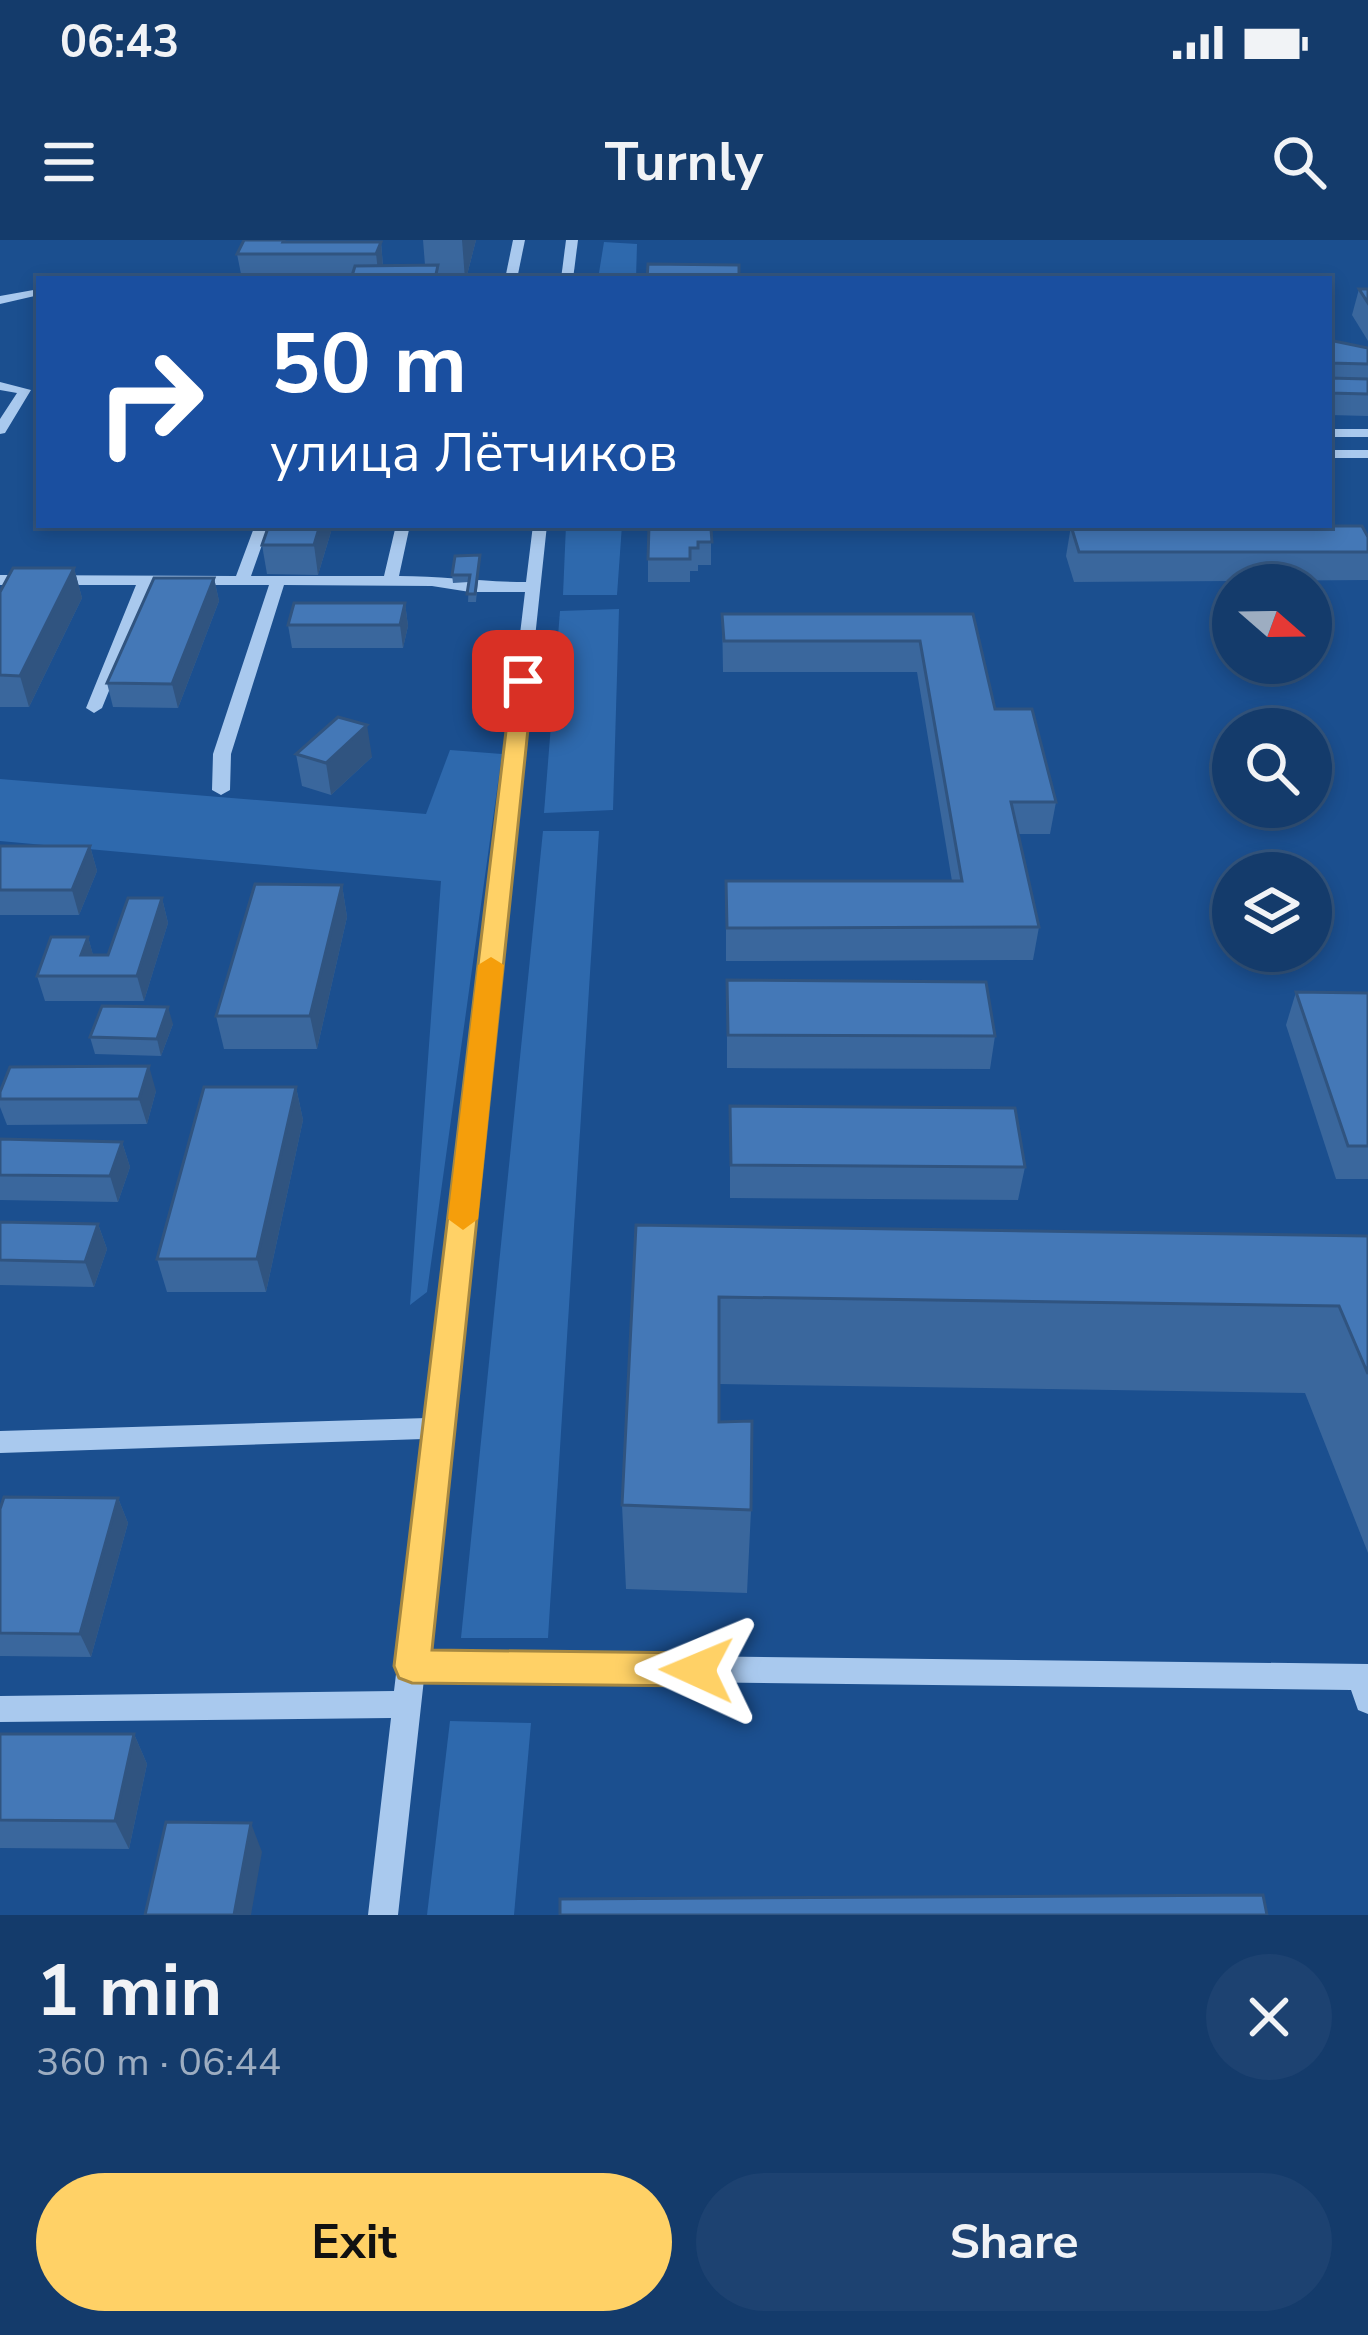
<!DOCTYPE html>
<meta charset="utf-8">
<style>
:root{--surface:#143b6b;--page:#1d4271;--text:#f1f3f6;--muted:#9dadc1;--line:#33557e;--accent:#ffd166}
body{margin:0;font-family:"Nunito Sans",sans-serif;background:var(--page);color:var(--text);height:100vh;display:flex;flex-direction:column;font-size:45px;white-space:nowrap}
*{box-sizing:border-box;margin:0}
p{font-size:39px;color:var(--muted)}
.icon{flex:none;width:66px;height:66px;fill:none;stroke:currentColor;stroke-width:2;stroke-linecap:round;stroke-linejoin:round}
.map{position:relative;height:1675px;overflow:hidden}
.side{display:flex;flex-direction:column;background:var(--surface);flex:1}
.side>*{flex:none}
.hud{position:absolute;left:36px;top:36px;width:1296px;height:252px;border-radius:0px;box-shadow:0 6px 18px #0003,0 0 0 3px var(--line);background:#1a4fa0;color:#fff;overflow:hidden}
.needle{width:78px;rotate:110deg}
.buttons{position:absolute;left:1212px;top:324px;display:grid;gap:24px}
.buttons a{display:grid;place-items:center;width:120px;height:120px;border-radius:50%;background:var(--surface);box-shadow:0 6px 18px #0003,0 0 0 3px var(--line);font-size:60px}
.pin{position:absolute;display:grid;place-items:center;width:102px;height:102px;color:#fff;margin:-51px;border-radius:24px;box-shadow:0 6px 18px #0006}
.me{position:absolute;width:132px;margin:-66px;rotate:271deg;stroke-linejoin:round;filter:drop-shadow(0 0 9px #0008)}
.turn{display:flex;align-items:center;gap:42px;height:252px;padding:0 36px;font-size:54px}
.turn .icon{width:156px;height:156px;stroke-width:2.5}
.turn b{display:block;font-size:84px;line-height:102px}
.round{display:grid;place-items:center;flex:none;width:126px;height:126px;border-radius:63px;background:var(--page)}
.overview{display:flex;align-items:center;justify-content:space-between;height:204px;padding:0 36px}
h1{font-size:72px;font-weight:700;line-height:90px}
.cta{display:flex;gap:24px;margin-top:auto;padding:24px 36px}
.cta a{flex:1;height:138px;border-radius:72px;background:var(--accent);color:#111;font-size:48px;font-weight:700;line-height:138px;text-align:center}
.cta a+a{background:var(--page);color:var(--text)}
.status{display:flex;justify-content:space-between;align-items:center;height:84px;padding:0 60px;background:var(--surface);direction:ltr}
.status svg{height:33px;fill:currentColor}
header{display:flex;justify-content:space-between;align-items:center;height:156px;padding:0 36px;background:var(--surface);font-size:54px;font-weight:700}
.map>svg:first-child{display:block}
</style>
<div class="status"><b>06:43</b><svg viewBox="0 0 49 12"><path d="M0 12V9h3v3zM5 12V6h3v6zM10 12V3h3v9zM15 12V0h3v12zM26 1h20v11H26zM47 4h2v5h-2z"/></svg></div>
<header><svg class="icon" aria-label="menu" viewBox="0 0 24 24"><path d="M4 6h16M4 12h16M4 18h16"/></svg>Turnly<svg class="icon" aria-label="search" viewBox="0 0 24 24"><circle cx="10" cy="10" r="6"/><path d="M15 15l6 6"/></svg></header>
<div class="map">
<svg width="1368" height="1675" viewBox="0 0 1368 1675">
<rect width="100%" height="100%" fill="#1b4f8f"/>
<!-- green -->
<g fill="#2e69ad">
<path d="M 604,2 L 637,4 L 636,39 L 598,39 Z"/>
<path d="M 566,285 L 622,285 L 617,355 L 563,355 Z"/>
<path d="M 619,369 L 613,570 L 544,573 L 560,371 Z"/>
<path d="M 450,510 L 502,514 L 427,1052 L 410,1065 L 441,641 L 0,601 L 0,539 L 426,574 Z"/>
<path d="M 543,591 L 599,591 L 548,1398 L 461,1398 Z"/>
<path d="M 450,1481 L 531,1483 L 514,1675 L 427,1675 Z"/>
</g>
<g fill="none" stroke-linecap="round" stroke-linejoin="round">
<!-- minor -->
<g fill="#a9c9ee" fill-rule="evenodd">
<path d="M 513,0 L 525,0 L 517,39 L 505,39 Z"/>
<path d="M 566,0 L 578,0 L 573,39 L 561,39 Z"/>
<path d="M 39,49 L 39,55 L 0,64 L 0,56 Z"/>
<path d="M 0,142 L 31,150 L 5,193 L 0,194 L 0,179 L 17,153 L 0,150 Z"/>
<rect x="1329" y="189" width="39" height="8"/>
<rect x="1329" y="210" width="39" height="8"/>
<path d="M 255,285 L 269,285 L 251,336 L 384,336 L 396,285 L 410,285 L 399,336 C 442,336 483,342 526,342 L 533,285 L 547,285 L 427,1413 L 1368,1424 L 1368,1474 L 1358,1470 L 1351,1450 L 424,1439 L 398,1675 L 368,1675 L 391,1478 L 0,1482 L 0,1456 L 394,1451 L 424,1199 L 0,1213 L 0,1191 L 427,1178 L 525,352 L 470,352 L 432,346 L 284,345 L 231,514 L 230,550 L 221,555 L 212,550 L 213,514 L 269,345 L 152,345 L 102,468 L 94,473 L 86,468 L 136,345 L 0,345 L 0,335 L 236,336 Z"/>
</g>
</g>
<!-- wall -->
<g fill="#3a679d">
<path d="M 423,0 L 476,0 L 466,39 L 242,39 L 237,14 L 308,2 L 381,2 L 383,26 L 425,25 Z"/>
<path d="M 1359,49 L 1368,49 L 1368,101 L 1352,75 Z"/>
<path d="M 1329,100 L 1368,108 L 1368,176 L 1329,175 Z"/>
<path d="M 269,285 L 333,285 L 318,335 L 267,334 L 262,305 Z"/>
<path d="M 1071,286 L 1368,297 L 1368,340 L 1074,342 L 1066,316 Z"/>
<path d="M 711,289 L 711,325 L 698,325 L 698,331 L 690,331 L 690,342 L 648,342 L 648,319 Z"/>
<path d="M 480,315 L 476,362 L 468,362 L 469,342 L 453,343 L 452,335 Z"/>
<path d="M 74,328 L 82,358 L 29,467 L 0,467 L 0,352 Z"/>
<path d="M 214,338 L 219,361 L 178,468 L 113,467 L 107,443 Z"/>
<path d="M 405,363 L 408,386 L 403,408 L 292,408 L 288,385 Z"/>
<path d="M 722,374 L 973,374 L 995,469 L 1056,562 L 1050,594 L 1018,594 L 1039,687 L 1033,720 L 726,721 L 726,641 L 952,641 L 917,432 L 723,432 Z"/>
<path d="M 296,514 L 372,517 L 331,555 L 302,546 Z"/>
<path d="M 0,606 L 90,606 L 97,631 L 79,675 L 0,675 Z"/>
<path d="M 342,645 L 347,677 L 317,809 L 224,809 L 216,776 Z"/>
<path d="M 162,658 L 168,683 L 144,761 L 45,761 L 37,736 L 88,697 L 93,715 L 108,715 Z"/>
<path d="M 727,740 L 995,796 L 990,829 L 727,828 Z"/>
<path d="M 1296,752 L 1368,753 L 1368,939 L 1336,939 L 1286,785 Z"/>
<path d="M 173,784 L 161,816 L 95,814 L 90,797 Z"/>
<path d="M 296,847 L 303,880 L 266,1052 L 167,1052 L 157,1019 Z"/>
<path d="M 156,851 L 147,884 L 7,885 L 0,867 L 0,852 Z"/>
<path d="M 730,866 L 1025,927 L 1018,960 L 730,958 Z"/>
<path d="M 0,899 L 122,902 L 130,927 L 118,962 L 0,960 Z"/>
<path d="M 0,982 L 98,984 L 107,1009 L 94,1047 L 0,1045 Z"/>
<path d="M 636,985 L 1368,996 L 1368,1313 L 1305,1153 L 719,1144 L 719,1182 L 751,1270 L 747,1353 L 626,1349 L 622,1265 Z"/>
<path d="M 118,1258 L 128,1283 L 91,1417 L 0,1416 L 0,1269 Z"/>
<path d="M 0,1494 L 134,1494 L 147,1524 L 129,1609 L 0,1608 Z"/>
</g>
<!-- shaded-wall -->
<g fill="#305480">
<path d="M 462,0 L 476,0 L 466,39 L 465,39 Z"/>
<path d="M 381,2 L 383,27 L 379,39 L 376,14 Z"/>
<path d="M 320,285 L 333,285 L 318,335 L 314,305 Z"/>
<path d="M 74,328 L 82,358 L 29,467 L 20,436 Z"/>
<path d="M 214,338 L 219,361 L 178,468 L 172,444 Z"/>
<path d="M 405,363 L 408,386 L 403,408 L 400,385 Z"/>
<path d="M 367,485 L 372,517 L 331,555 L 326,523 Z"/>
<path d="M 90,606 L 97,631 L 79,675 L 72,650 Z"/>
<path d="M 342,645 L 347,677 L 317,809 L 310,776 Z"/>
<path d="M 162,658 L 168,683 L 144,761 L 137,736 Z"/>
<path d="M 88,697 L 95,722 L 81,715 Z"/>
<path d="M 168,767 L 173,784 L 161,816 L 157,799 Z"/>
<path d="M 149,826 L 156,851 L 147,884 L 139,859 Z"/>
<path d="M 296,847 L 303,880 L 266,1052 L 257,1019 Z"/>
<path d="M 122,902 L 130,927 L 118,962 L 110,936 Z"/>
<path d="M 98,984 L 107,1009 L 94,1047 L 85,1022 Z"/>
<path d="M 118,1258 L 128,1283 L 91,1417 L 80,1394 Z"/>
<path d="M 134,1494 L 147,1524 L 129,1609 L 115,1581 Z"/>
<path d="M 251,1583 L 262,1612 L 251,1675 L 234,1675 Z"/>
</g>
<!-- building -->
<g fill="#4478b7" stroke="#305480" stroke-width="3">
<path d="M 244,0 L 284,0 L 283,2 L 381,2 L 376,14 L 237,14 Z"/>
<path d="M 648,24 L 739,25 L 739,39 L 647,39 Z"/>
<path d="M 438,25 L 435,39 L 351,39 L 355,26 Z"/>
<path d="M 1359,49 L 1368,49 L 1368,63 Z"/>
<path d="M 1329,100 L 1368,108 L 1368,124 L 1329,123 Z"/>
<path d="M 1329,138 L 1368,139 L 1368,154 L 1329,153 Z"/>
<path d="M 269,285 L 320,285 L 314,305 L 262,305 Z"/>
<path d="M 649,285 L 696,285 L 711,289 L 712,302 L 698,302 L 698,308 L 690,308 L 690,319 L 648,319 Z"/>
<path d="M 1071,286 L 1362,286 L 1368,297 L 1368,312 L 1079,312 Z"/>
<path d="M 480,315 L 475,354 L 467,354 L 470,335 L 452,335 L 455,316 Z"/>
<path d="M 13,328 L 74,328 L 20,436 L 0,435 L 0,352 Z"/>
<path d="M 154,338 L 214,338 L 172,444 L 107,443 Z"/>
<path d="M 294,363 L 405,363 L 400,385 L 288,385 Z"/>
<path d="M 722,374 L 973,374 L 995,469 L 1032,469 L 1056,562 L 1011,562 L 1039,687 L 727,688 L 726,641 L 962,641 L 920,401 L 724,401 Z"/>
<path d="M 338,477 L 367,485 L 326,523 L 296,514 Z"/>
<path d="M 0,606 L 90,606 L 72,650 L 0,650 Z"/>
<path d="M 255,644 L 342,645 L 310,776 L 216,776 Z"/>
<path d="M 128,658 L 162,658 L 137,736 L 37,736 L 51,697 L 88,697 L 81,715 L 108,715 Z"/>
<path d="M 727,740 L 986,742 L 995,796 L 728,795 Z"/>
<path d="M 1296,752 L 1368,753 L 1368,906 L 1348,906 Z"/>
<path d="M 102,766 L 168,767 L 157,799 L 90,797 Z"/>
<path d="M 149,826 L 139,859 L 0,859 L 0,852 L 10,827 Z"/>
<path d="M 204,847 L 296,847 L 257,1019 L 157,1019 Z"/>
<path d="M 730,866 L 1015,868 L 1025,927 L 731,925 Z"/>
<path d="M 0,899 L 122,902 L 110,936 L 0,935 Z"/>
<path d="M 0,982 L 98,984 L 85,1022 L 0,1020 Z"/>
<path d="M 636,985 L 1368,996 L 1368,1134 L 1339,1066 L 719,1057 L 719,1182 L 752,1181 L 751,1270 L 622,1265 Z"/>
<path d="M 4,1257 L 118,1258 L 80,1394 L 0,1393 L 0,1269 Z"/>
<path d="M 0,1494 L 134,1494 L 115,1581 L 0,1580 Z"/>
<path d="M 166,1582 L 251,1583 L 234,1675 L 145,1675 Z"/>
<path d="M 1263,1655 L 1267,1675 L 560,1675 L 560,1659 Z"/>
</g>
<!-- route -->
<path fill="#ffd166" stroke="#a68842" stroke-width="3" d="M 523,434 L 533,441 L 432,1410 L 697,1413 L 710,1418 L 715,1430 L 710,1441 L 697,1446 L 412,1443 L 399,1438 L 394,1426 L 512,441 Z"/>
<!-- slow -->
<path fill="#f59e0b" d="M 491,717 L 504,725 L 478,979 L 463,990 L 448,979 L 478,725 Z"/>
</svg>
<div class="buttons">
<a><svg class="needle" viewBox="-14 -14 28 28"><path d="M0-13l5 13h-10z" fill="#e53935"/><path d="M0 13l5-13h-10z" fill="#9dadc1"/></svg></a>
<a><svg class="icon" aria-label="search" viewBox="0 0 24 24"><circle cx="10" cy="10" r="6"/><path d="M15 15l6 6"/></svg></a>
<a><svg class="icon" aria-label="layers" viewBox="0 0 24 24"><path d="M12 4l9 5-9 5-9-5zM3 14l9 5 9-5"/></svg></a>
</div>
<div class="pin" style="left:523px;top:441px;background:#d93025"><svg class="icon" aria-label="arrive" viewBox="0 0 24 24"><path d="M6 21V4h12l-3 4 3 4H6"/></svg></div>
<svg class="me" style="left:697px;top:1430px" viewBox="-20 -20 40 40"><path d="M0-17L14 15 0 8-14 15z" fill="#ffd166" stroke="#fff" stroke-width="4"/></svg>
<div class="hud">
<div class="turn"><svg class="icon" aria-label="right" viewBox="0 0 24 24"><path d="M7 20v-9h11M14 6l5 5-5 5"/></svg><div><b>50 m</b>улица Лётчиков</div></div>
</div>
</div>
<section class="side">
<div class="overview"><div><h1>1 min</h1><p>360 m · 06:44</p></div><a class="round"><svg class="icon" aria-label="close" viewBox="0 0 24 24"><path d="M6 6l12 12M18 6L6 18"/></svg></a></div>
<div class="cta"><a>Exit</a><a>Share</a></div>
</section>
